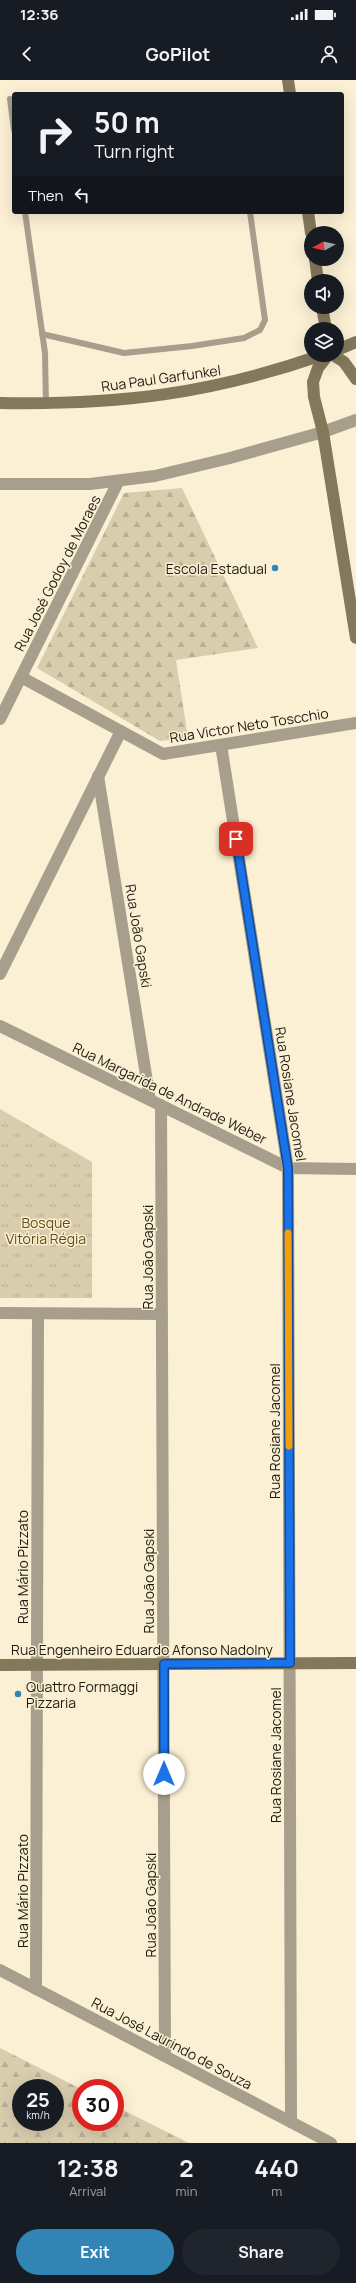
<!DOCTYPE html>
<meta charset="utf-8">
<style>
:root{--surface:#171b24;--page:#20242c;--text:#f1f3f6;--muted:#9ea1a6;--accent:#3184b4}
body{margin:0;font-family:Manrope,sans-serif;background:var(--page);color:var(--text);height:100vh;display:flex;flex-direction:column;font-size:15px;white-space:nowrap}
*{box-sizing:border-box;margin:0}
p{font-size:13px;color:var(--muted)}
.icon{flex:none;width:22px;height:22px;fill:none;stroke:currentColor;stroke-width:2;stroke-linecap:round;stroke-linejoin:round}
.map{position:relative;height:2063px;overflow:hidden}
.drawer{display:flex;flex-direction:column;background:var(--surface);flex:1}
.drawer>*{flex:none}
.guide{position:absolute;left:12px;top:12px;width:332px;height:122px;border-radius:4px;box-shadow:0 4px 16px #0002;background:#171b24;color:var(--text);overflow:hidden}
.needle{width:26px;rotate:262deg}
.tools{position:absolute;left:304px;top:146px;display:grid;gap:8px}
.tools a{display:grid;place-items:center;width:40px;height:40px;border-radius:50%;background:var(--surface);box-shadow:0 4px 16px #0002;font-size:20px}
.speed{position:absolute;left:12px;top:1999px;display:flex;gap:8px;font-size:20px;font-weight:700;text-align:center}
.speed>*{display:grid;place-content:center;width:52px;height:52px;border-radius:50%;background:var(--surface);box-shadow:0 4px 16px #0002;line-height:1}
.speed small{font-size:10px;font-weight:400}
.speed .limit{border:6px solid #d22;background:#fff;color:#111}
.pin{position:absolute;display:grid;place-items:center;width:34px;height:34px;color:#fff;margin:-17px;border-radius:8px;box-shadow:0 2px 6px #0006}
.me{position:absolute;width:44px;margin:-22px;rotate:0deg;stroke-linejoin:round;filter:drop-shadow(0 0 3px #0008)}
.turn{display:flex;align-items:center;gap:14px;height:84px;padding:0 16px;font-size:18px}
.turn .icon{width:52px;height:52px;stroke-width:2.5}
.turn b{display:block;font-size:28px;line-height:34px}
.then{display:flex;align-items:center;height:38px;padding:0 16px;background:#0003;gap:8px;font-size:15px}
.eta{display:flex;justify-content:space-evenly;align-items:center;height:68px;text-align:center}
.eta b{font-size:24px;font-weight:700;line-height:28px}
.primary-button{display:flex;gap:8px;margin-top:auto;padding:8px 16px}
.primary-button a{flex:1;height:46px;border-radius:24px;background:var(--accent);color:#fff;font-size:16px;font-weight:700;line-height:46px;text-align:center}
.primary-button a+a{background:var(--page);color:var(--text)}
.status{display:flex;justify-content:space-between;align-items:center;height:28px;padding:0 20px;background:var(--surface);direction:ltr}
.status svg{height:11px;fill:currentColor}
header{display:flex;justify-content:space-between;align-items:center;height:52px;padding:0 16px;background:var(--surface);font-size:18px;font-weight:700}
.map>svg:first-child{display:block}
</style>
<div class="status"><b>12:36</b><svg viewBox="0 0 49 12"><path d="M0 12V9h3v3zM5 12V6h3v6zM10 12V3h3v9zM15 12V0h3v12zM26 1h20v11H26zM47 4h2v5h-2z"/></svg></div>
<header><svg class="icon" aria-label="back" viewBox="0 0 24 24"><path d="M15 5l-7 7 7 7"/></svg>GoPilot<svg class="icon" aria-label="person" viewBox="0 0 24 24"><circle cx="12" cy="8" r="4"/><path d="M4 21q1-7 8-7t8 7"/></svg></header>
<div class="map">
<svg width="356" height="2063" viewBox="0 0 356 2063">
<defs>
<pattern id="forest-firs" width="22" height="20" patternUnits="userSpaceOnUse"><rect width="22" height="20" fill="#d9cdae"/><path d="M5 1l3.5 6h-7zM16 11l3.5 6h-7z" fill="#baaf95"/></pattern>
<pattern id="park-tufts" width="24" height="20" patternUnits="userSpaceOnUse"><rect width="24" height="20" fill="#d9cdae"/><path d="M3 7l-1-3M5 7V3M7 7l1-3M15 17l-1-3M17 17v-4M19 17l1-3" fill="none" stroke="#baaf95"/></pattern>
</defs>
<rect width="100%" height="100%" fill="#fbf0d4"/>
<!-- forest -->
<g fill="url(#forest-firs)" fill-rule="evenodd">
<path d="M 182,408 L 258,568 L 176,580 L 188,658 L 160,661 L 37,588 L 124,413 Z"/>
<path d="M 0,1968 L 81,2009 L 81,2042 L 115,2042 L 115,2026 L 189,2063 L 0,2063 ZM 21,2008 L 55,2008 L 55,2042 L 21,2042 Z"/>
</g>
<!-- park -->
<path fill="url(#park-tufts)" d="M 0,1029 L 92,1082 L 92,1218 L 0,1218 Z"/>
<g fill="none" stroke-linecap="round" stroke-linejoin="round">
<!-- lane -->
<g stroke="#a79f8c" stroke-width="6">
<path d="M 10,19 L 14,50"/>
<path d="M 25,132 L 45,273 L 46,324"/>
<path d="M 42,254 L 124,273 L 192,266 L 244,258 L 260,250 L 265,240 L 250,132"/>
</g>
<!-- street -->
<g stroke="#a79f8c" stroke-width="12">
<path d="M 0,404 L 90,404 L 155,396 L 230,378 L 323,352 L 356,340"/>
<path d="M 21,597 L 163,674 L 356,643"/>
<path d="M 0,639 L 118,402"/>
<path d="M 221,665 L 288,1088 L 291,2042"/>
<path d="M 98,696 L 150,1020"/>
<path d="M 0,894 L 121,651"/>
<path d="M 0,946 L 288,1088 L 356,1089"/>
<path d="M 161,1025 L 165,1976"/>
<path d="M 0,1233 L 162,1234"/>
<path d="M 0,1890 L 331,2063"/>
<path d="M 36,1909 L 38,1234"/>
</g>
<!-- secondary -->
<g stroke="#84785b" stroke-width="12">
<path d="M 288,0 L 290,14"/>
<path d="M 308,132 L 311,153"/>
<path d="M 315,179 L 318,201"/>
<path d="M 322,227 L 326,249"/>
<path d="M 337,270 L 356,262"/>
<path d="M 328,275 L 318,288 L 313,302 L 314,317 L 323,352 L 356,558"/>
<path d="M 333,275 L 344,282 L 356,299"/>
<path d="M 0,323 C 119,325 210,314 322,275"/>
<path d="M 0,1585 L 356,1583"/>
</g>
</g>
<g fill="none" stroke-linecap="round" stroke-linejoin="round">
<!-- route casing -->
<g stroke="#114b97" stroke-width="10">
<path id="route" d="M 164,1694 L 164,1584 L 290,1583 L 288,1088 L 236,759"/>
</g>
<!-- route -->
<use href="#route" stroke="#1a73e8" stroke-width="7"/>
<!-- slow -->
<path stroke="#f59e0b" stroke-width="7" d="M 288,1153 L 289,1366"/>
</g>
<!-- markers -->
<g fill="#3184b4" stroke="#fbf0d4" stroke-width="1.5">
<circle cx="275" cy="488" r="4"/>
<circle cx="18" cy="1614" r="4"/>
</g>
<g text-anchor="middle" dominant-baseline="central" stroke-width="3" stroke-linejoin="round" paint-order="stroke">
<!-- street labels -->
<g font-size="14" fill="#1f1b11" stroke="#fbf0d4">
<text transform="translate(161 298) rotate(-8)">Rua Paul Garfunkel</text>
<text transform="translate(57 493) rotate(-63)">Rua José Godoy de Moraes</text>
<text transform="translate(249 645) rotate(-9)">Rua Victor Neto Toscchio</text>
<text transform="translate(139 856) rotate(81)">Rua João Gapski</text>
<text transform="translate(170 1013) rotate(26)">Rua Margarida de Andrade Weber</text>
<text transform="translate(291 1014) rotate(81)">Rua Rosiane Jacomel</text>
<text transform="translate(147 1177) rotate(-90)">Rua João Gapski</text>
<text transform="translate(274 1351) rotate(-90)">Rua Rosiane Jacomel</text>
<text transform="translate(22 1487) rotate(-90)">Rua Mário Pizzato</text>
<text transform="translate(148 1501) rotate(-90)">Rua João Gapski</text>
<text x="142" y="1569">Rua Engenheiro Eduardo Afonso Nadolny</text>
<text transform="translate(275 1675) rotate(-90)">Rua Rosiane Jacomel</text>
<text transform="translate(22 1811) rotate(-90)">Rua Mário Pizzato</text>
<text transform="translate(150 1825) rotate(-90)">Rua João Gapski</text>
<text transform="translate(172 1963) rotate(28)">Rua José Laurindo de Souza</text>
</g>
<!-- poi labels -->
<g font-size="14" fill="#1f1b11" stroke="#fbf0d4" text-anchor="end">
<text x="267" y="488">Escola Estadual</text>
<text x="26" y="1606" text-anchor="start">Quattro Formaggi<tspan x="26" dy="16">Pizzaria</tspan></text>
</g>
<!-- park labels -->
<g font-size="14" fill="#614d16" stroke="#fbf0d4">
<text x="46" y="1142">Bosque<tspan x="46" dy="16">Vitória Régia</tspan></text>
</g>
</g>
</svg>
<div class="tools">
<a><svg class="needle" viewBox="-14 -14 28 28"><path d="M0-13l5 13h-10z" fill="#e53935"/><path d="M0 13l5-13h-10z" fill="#9ea1a6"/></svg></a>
<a><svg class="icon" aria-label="sound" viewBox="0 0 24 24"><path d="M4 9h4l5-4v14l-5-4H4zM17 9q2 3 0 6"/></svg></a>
<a><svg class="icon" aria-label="layers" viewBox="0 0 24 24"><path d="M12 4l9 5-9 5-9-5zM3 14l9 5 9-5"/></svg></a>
</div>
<div class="speed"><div>25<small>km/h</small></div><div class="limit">30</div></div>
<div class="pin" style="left:236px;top:759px;background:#d93025"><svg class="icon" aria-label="arrive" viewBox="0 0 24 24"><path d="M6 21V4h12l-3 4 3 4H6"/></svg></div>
<svg class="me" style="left:164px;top:1694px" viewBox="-20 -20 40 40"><circle r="19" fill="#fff"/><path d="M0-13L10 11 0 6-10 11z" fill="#1a73e8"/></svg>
<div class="guide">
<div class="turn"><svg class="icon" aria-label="right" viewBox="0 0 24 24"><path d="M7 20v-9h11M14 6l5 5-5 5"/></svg><div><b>50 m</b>Turn right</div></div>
<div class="then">Then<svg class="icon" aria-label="left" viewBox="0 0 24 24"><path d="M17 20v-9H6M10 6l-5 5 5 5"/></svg></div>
</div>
</div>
<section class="drawer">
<div class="eta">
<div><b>12:38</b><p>Arrival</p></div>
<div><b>2</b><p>min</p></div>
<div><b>440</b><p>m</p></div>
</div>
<div class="primary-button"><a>Exit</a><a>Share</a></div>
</section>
